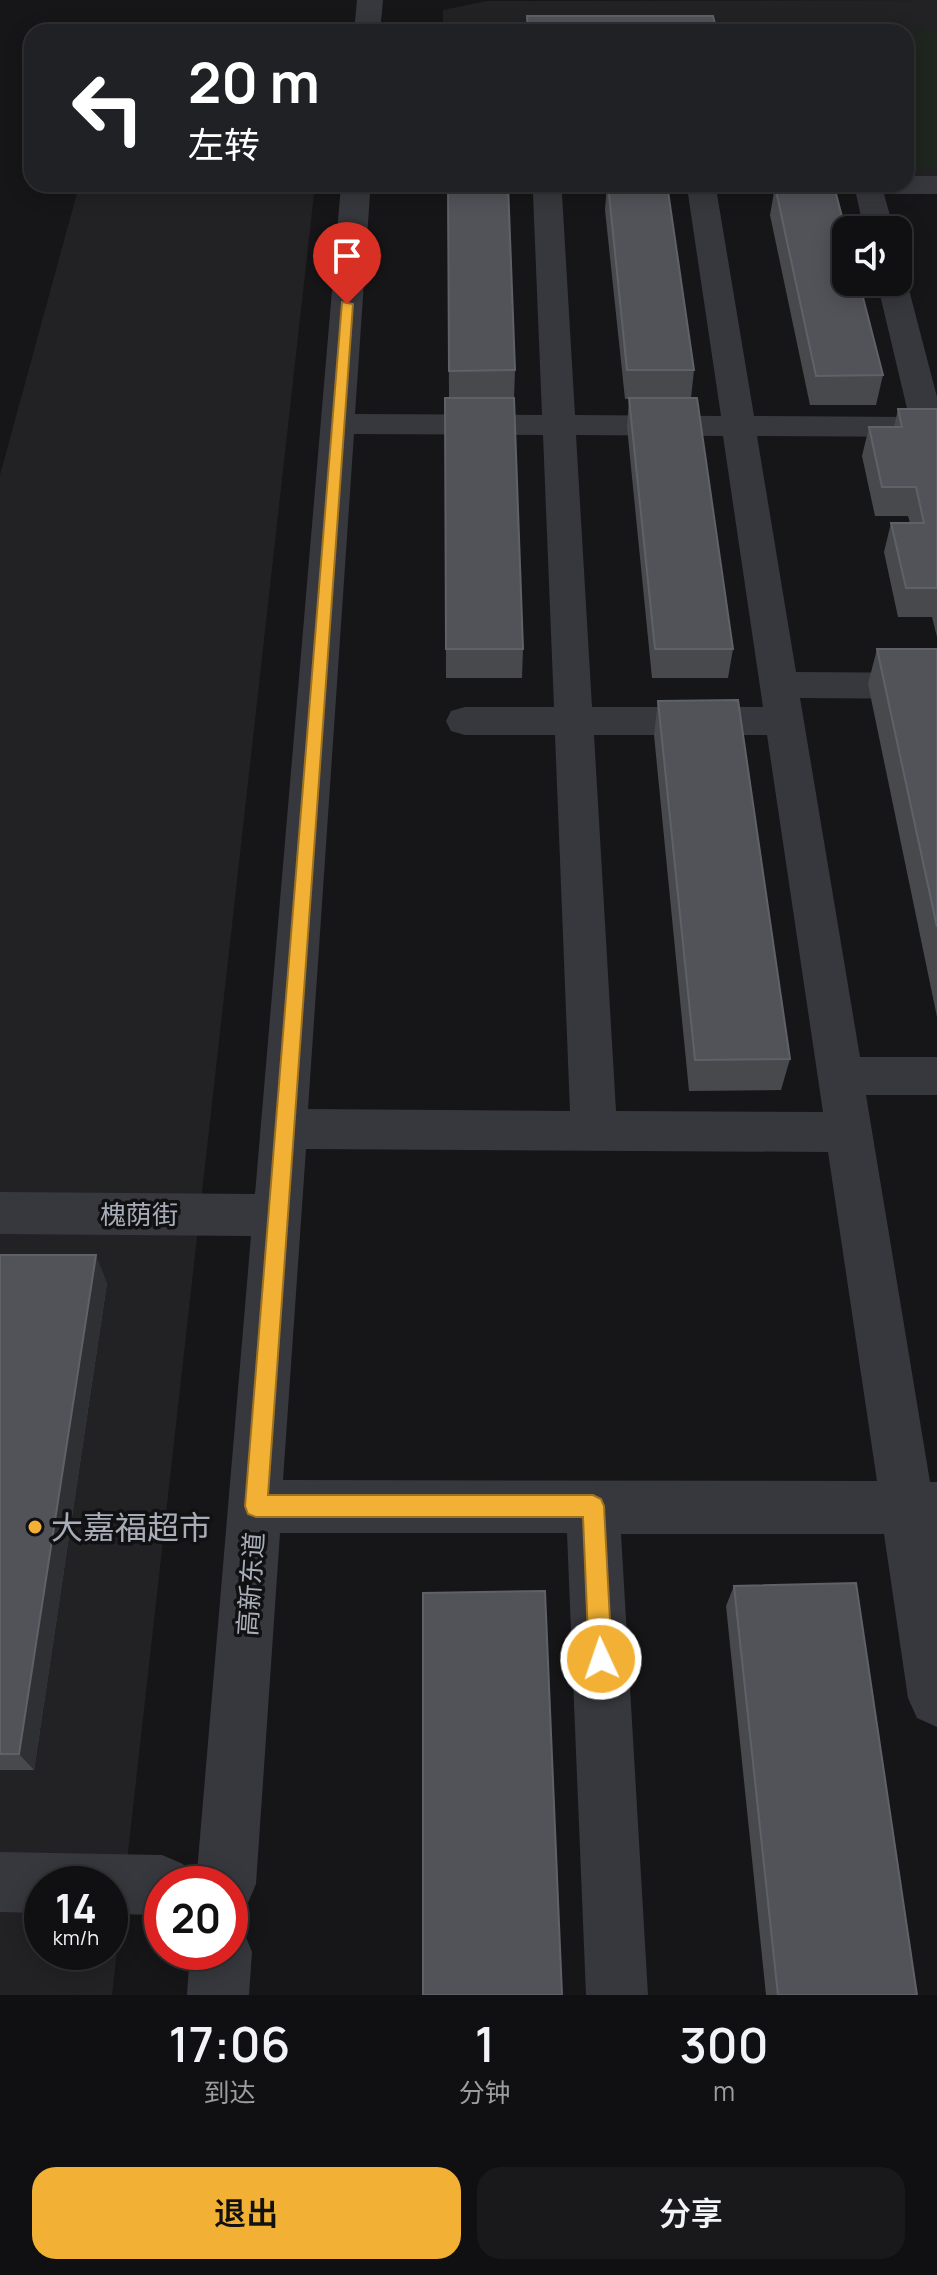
<!DOCTYPE html>
<html lang="zh">
<meta charset="utf-8">
<style>
:root{--surface:#101012;--page:#19191b;--text:#f1f3f6;--muted:#9c9d9f;--line:#303032;--accent:#f2b134}
body{margin:0;font-family:Manrope,"Noto Sans SC",sans-serif;background:var(--page);color:var(--text);height:100vh;display:flex;flex-direction:column;font-size:30px;white-space:nowrap}
*{box-sizing:border-box;margin:0}
p{font-size:26px;color:var(--muted)}
.icon{flex:none;width:44px;height:44px;fill:none;stroke:currentColor;stroke-width:2;stroke-linecap:round;stroke-linejoin:round}
.map{position:relative;height:1995px;overflow:hidden}
.details{display:flex;flex-direction:column;background:var(--surface);flex:1}
.details>*{flex:none}
.banner{position:absolute;left:24px;top:24px;width:890px;height:168px;border-radius:24px;box-shadow:0 4px 20px #0003,0 0 0 2px var(--line);background:#202124;color:#fff;overflow:hidden}
.fabs{position:absolute;left:832px;top:216px;display:grid;gap:16px}
.fabs a{display:grid;place-items:center;width:80px;height:80px;border-radius:16px;background:var(--surface);box-shadow:0 4px 20px #0003,0 0 0 2px var(--line);font-size:40px}
.speed{position:absolute;left:24px;top:1866px;display:flex;gap:16px;font-size:40px;font-weight:700;text-align:center}
.speed>*{display:grid;place-content:center;width:104px;height:104px;border-radius:50%;background:var(--surface);box-shadow:0 4px 20px #0003,0 0 0 2px var(--line);line-height:1}
.speed small{font-size:20px;font-weight:400}
.speed .limit{border:12px solid #d22;background:#fff;color:#111}
.pin{position:absolute;display:grid;place-items:center;width:68px;height:68px;color:#fff;margin:-82px -34px;border-radius:50% 50% 50% 0;rotate:-45deg;box-shadow:0 0 8px #0007}
.pin .icon{rotate:45deg}
.me{position:absolute;width:88px;margin:-44px;rotate:357deg;stroke-linejoin:round;filter:drop-shadow(0 0 6px #0008)}
.turn{display:flex;align-items:center;gap:28px;height:168px;padding:0 32px;font-size:36px}
.turn .icon{width:104px;height:104px;stroke-width:2.5}
.turn b{display:block;font-size:56px;line-height:68px}
.eta{display:flex;justify-content:space-evenly;align-items:center;height:136px;text-align:center}
.eta b{font-size:48px;font-weight:600;line-height:56px}
.cta{display:flex;gap:16px;margin-top:auto;padding:16px 32px}
.cta a{flex:1;height:92px;border-radius:24px;background:var(--accent);color:#111;font-size:32px;font-weight:600;line-height:92px;text-align:center}
.cta a+a{background:var(--page);color:var(--text)}
.map>svg:first-child{display:block}
</style>
<div class="map">
<svg width="937" height="1995" viewBox="0 0 937 1995">
<rect width="100%" height="100%" fill="#161618"/>
<!-- built -->
<g fill="#222225" fill-rule="evenodd">
<path d="M 937,0 L 937,177 L 906,177 L 906,32 L 443,32 L 443,10 L 487,1 Z"/>
<path d="M 77,193 L 314,194 L 112,1995 L 0,1995 L 0,475 ZM 42,1884 L 110,1884 L 110,1952 L 42,1952 Z"/>
</g>
<!-- green -->
<path fill="#1e261f" d="M 937,30 L 937,169 L 906,169 L 906,32 L 730,31 Z"/>
<g fill="none" stroke-linecap="round" stroke-linejoin="round">
<!-- minor -->
<g fill="#37383d" fill-rule="evenodd">
<path d="M 357,0 L 383,0 L 380,32 L 354,32 Z"/>
<path d="M 906,176 L 937,176 L 937,194 L 884,194 L 894,230 L 864,230 L 856,194 L 717,194 L 754,416 L 909,417 L 877,282 L 898,282 L 898,274 L 907,282 L 937,397 L 937,437 L 757,436 L 796,672 L 937,673 L 937,699 L 800,698 L 860,1057 L 937,1057 L 937,1095 L 866,1095 L 930,1482 L 937,1482 L 937,1727 L 917,1718 L 908,1698 L 884,1534 L 621,1534 L 648,1995 L 586,1995 L 567,1533 L 280,1533 L 256,1884 L 247,1905 L 230,1913 L 230,1884 L 196,1884 L 251,1236 L 0,1234 L 0,1192 L 255,1194 L 341,185 L 906,184 ZM 370,194 L 533,194 L 542,415 L 355,414 ZM 562,194 L 688,194 L 721,416 L 575,415 ZM 354,434 L 543,435 L 554,707 L 465,707 L 451,711 L 446,721 L 451,731 L 465,735 L 555,735 L 570,1111 L 308,1109 ZM 576,435 L 723,436 L 763,707 L 592,707 ZM 594,735 L 767,735 L 823,1112 L 616,1111 ZM 306,1149 L 828,1152 L 877,1481 L 283,1480 Z"/>
<path d="M 0,1852 L 162,1855 L 183,1864 L 192,1884 L 162,1884 L 162,1915 L 110,1914 L 110,1884 L 42,1884 L 42,1913 L 0,1912 Z"/>
<path d="M 230,1925 L 243,1930 L 252,1952 L 249,1995 L 187,1995 L 190,1952 L 230,1952 Z"/>
</g>
</g>
<!-- wall -->
<g fill="#47494d">
<path d="M 448,184 L 515,370 L 514,399 L 523,649 L 522,678 L 446,678 L 445,398 L 449,398 Z"/>
<path d="M 607,184 L 694,370 L 691,398 L 733,649 L 728,678 L 652,678 L 627,427 L 629,399 L 625,399 L 605,210 Z"/>
<path d="M 775,186 L 883,375 L 876,405 L 810,405 L 770,215 Z"/>
<path d="M 898,409 L 937,409 L 937,637 L 932,617 L 898,617 L 884,552 L 891,523 L 910,523 L 908,516 L 875,516 L 862,456 L 869,427 L 894,427 Z"/>
<path d="M 877,649 L 937,649 L 937,1017 L 868,684 Z"/>
<path d="M 658,701 L 790,1059 L 781,1090 L 689,1091 L 654,735 Z"/>
<path d="M 0,1255 L 107,1283 L 34,1770 L 0,1770 Z"/>
<path d="M 734,1586 L 917,1995 L 766,1995 L 726,1606 Z"/>
</g>
<!-- shaded-wall -->
<path fill="#2f3033" d="M 96,1255 L 107,1283 L 34,1770 L 19,1754 Z"/>
<!-- building -->
<g fill="#525359" stroke="#5f6168" stroke-width="2">
<path d="M 527,16 L 713,16 L 717,32 L 528,32 Z"/>
<path d="M 448,184 L 508,184 L 515,370 L 449,371 Z"/>
<path d="M 608,184 L 667,184 L 694,370 L 627,370 Z"/>
<path d="M 775,186 L 834,186 L 846,232 L 846,282 L 859,282 L 883,375 L 816,376 Z"/>
<path d="M 445,398 L 514,398 L 523,649 L 446,649 Z"/>
<path d="M 629,398 L 697,398 L 733,649 L 655,649 Z"/>
<path d="M 898,409 L 937,409 L 937,588 L 906,588 L 891,523 L 924,523 L 916,487 L 882,487 L 869,427 L 902,427 Z"/>
<path d="M 877,649 L 937,649 L 937,927 Z"/>
<path d="M 738,700 L 790,1059 L 695,1060 L 658,701 Z"/>
<path d="M 0,1255 L 96,1255 L 19,1754 L 0,1754 Z"/>
<path d="M 856,1583 L 917,1995 L 778,1995 L 734,1586 Z"/>
<path d="M 545,1591 L 562,1995 L 423,1995 L 423,1593 Z"/>
</g>
<!-- route -->
<path fill="#f2b134" stroke="#9d7322" stroke-width="2" d="M 342,302 L 353,304 L 268,1495 L 593,1495 L 601,1499 L 604,1506 L 612,1659 L 609,1667 L 601,1671 L 593,1667 L 589,1659 L 583,1517 L 256,1517 L 248,1514 L 245,1506 Z"/>
<!-- markers -->
<circle fill="#f2b134" stroke="#111113" stroke-width="3" cx="35" cy="1527" r="8"/>
<g text-anchor="middle" dominant-baseline="central" stroke-width="7" stroke-linejoin="round" paint-order="stroke">
<!-- street labels -->
<g font-size="26" fill="#a8adb8" stroke="#111113">
<text x="139" y="1214">槐荫街</text>
<text transform="translate(250 1584) rotate(-86)">高新东道</text>
</g>
<!-- near-poi labels -->
<g font-size="32" fill="#a8adb8" stroke="#111113" text-anchor="start">
<text x="51" y="1527">大嘉福超市</text>
</g>
</g>
</svg>
<div class="fabs">
<a><svg class="icon" aria-label="sound" viewBox="0 0 24 24"><path d="M4 9h4l5-4v14l-5-4H4zM17 9q2 3 0 6"/></svg></a>
</div>
<div class="speed"><div>14<small>km/h</small></div><div class="limit">20</div></div>
<div class="pin" style="left:347px;top:304px;background:#d93025"><svg class="icon" aria-label="arrive" viewBox="0 0 24 24"><path d="M6 21V4h12l-3 4 3 4H6"/></svg></div>
<svg class="me" style="left:601px;top:1659px" viewBox="-20 -20 40 40"><circle r="17" fill="#f2b134" stroke="#fff" stroke-width="3"/><path d="M0-11L8 9 0 5-8 9z" fill="#fff"/></svg>
<div class="banner">
<div class="turn"><svg class="icon" aria-label="left" viewBox="0 0 24 24"><path d="M17 20v-9H6M10 6l-5 5 5 5"/></svg><div><b>20 m</b>左转</div></div>
</div>
</div>
<section class="details">
<div class="eta">
<div><b>17:06</b><p>到达</p></div>
<div><b>1</b><p>分钟</p></div>
<div><b>300</b><p>m</p></div>
</div>
<div class="cta"><a>退出</a><a>分享</a></div>
</section>
